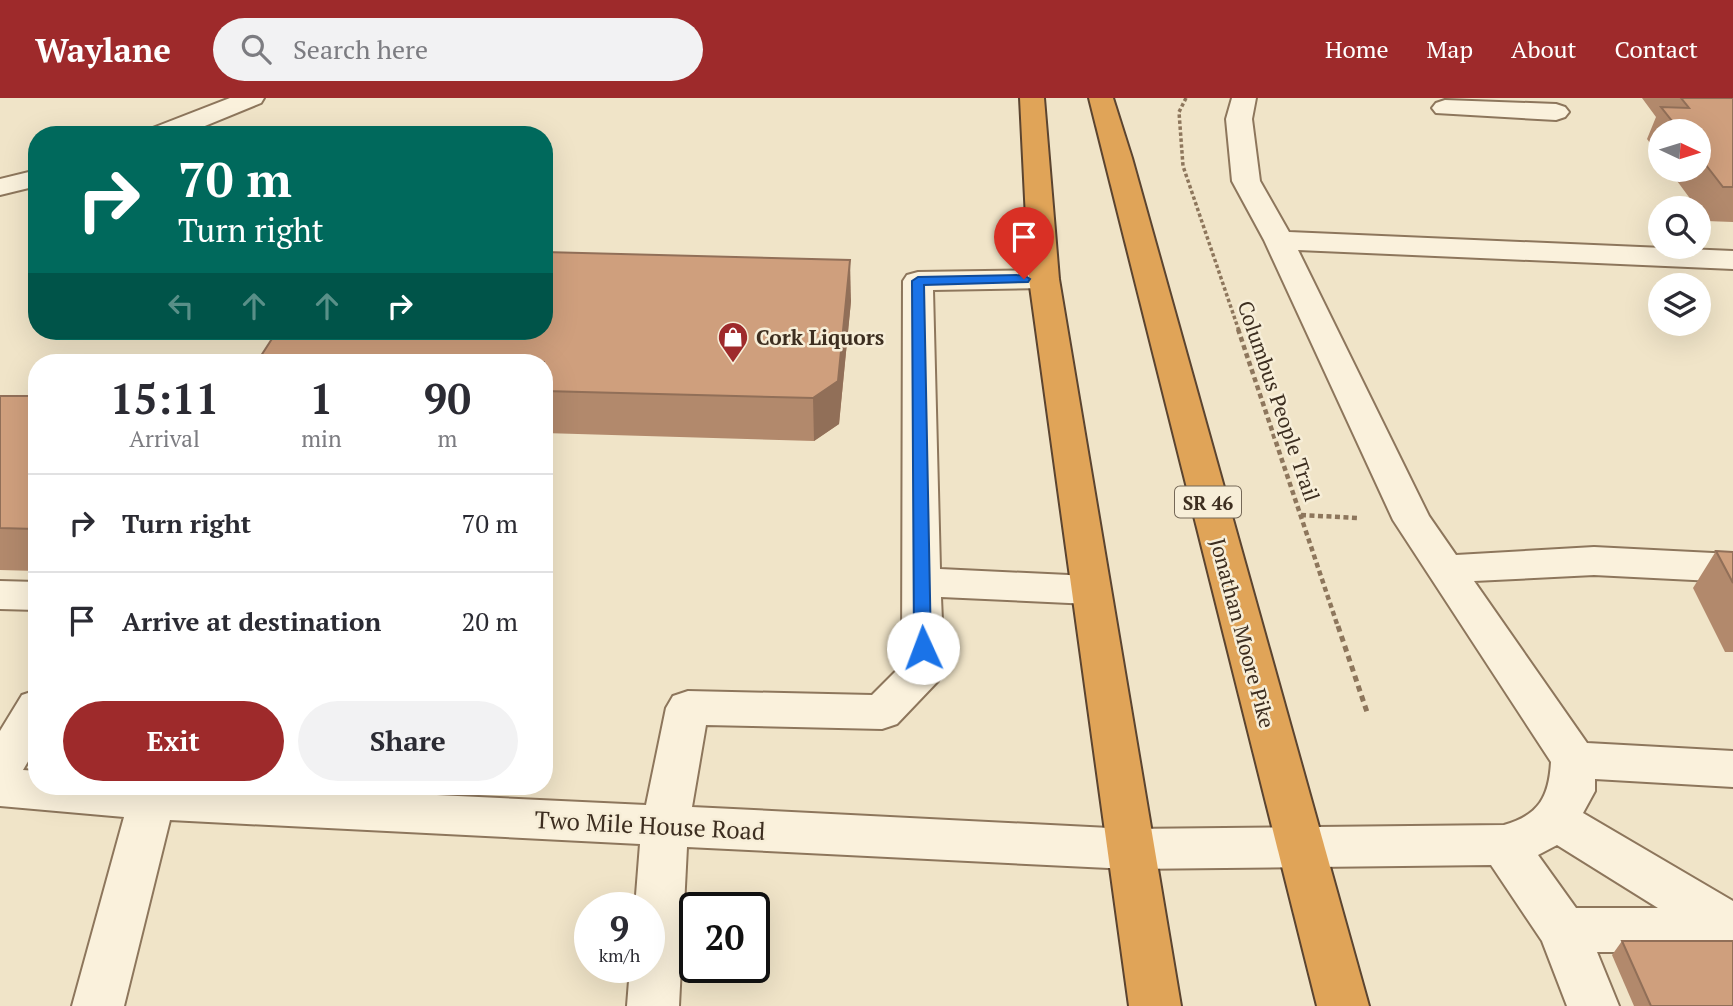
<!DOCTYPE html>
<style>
:root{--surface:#fff;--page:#f2f2f3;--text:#2b2b33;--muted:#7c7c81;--line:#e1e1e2;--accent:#9e2a2b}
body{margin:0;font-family:"PT Serif",serif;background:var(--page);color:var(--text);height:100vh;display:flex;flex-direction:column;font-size:26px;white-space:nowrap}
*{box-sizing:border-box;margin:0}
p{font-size:23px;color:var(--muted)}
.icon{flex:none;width:38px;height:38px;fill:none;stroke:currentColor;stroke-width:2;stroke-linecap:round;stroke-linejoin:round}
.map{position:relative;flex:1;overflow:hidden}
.side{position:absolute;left:28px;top:256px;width:525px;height:441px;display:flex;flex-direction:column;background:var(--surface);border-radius:28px;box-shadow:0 7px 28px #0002}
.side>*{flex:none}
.hud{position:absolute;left:28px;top:28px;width:525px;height:214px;border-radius:28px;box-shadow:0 7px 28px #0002;background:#00695c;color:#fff;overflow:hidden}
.needle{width:46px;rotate:94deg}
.fabs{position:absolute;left:1648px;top:21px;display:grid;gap:14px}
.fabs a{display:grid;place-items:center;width:63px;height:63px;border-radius:50%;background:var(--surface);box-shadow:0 7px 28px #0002;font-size:35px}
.speed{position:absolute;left:574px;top:794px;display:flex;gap:14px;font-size:35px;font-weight:700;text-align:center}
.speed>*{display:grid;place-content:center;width:91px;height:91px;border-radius:50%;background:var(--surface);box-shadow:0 7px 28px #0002;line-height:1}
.speed small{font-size:18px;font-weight:400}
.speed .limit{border:4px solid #111;border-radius:10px;background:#fff;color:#111}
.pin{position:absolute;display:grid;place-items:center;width:60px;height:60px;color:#fff;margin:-72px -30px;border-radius:50% 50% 50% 0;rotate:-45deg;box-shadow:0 0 7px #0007}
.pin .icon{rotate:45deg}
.me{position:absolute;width:77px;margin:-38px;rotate:358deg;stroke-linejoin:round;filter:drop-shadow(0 0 5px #0008)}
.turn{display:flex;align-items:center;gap:24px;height:147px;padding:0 35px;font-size:32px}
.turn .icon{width:91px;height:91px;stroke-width:2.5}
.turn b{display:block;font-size:49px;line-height:60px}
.lanes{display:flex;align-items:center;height:66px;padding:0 35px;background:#0003;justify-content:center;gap:35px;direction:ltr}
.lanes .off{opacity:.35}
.eta{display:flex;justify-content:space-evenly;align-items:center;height:119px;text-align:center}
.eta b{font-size:42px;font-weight:700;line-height:49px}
.action{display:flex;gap:14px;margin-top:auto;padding:14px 35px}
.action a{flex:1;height:80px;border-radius:42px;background:var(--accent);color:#fff;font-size:28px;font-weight:700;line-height:80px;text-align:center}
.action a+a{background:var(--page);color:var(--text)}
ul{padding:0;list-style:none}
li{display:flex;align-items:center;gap:21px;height:98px;padding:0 35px;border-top:2px solid var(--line)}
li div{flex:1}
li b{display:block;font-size:26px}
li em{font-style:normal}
header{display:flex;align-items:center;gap:42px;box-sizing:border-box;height:98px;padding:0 35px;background:var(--accent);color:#fff}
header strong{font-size:33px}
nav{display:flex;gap:38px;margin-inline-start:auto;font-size:24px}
.search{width:490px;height:63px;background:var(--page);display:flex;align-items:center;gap:18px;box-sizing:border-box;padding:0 24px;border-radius:38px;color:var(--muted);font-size:26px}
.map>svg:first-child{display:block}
</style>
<header>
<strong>Waylane</strong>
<div class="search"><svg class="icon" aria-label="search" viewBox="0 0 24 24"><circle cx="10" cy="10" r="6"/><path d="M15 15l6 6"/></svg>Search here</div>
<nav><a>Home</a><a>Map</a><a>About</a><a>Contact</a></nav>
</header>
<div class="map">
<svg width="1733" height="908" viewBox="0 0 1733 908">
<rect width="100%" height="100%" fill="#f0e4c8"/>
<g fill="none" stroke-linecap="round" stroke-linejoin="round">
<!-- minor casing -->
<g stroke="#8d765c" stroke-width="4">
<g id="minor">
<path d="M 230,0 L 264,0 L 261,5 L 183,37 L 146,37 L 150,31 Z"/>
<path d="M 1232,0 L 1256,0 L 1252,21 L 1260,83 L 1289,134 L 1733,153 L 1733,171 L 1298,152 L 1429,418 L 1456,457 L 1594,449 L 1733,456 L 1733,484 L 1594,477 L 1474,483 L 1587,645 L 1733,653 L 1733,689 L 1595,681 L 1595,693 L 1583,715 L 1733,803 L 1733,854 L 1597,854 L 1619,908 L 1567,908 L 1542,843 L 1491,767 L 1129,771 L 687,749 L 679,908 L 627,908 L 630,870 L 649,870 L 649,810 L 635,810 L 640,746 L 170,722 L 124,908 L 72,908 L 124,719 L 0,708 L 0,633 L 22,597 L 37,592 L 37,648 L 23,672 L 37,673 L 37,688 L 250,688 L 646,707 L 666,610 L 673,598 L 688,593 L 872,597 L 902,567 L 903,183 L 907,177 L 918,174 L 1044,172 L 1055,175 L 1059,181 L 1055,187 L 1044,190 L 933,192 L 940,471 L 1090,478 L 1104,482 L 1110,492 L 1104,502 L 1090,506 L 941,499 L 944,572 L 938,583 L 897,626 L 882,631 L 706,627 L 692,709 L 1129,731 L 1504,727 C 1539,717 1549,699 1551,664 L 1393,422 L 1264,142 L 1232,83 L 1226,21 ZM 1557,747 L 1658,810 L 1576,810 L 1538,757 Z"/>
<path d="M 1445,2 L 1556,6 L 1565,9 L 1569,14 L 1565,19 L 1556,22 L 1436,15 L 1432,10 L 1436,5 Z"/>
<path d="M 37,72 L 37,88 L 0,97 L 0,81 Z"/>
<path d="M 0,483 L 37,484 L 37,512 L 0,511 Z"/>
</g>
</g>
<!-- highway casing -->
<g stroke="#5b4430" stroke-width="4">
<g id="highway">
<path d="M 1020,0 L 1044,0 L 1059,181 L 1181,908 L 1129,908 L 1029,181 Z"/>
<path d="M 1089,0 L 1113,0 L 1132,60 L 1369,908 L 1317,908 Z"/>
</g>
</g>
<!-- path-far2 -->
<path stroke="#8d765c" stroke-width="3.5" stroke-dasharray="3.5 2.5" stroke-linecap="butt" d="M 1186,0 L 1179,14 L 1183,68 L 1239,233"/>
<!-- path-far1 -->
<g stroke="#8d765c" stroke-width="4.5" stroke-dasharray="5 3.5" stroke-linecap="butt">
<path d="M 1238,231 L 1338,529"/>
<path d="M 1301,417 L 1358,420"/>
</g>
<!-- path -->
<path stroke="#8d765c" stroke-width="5" stroke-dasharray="6 4.5" stroke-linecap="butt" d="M 1338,528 L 1367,614"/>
<!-- minor -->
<use href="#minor" fill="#faf1dc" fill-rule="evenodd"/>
<!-- highway -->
<use href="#highway" fill="#e0a458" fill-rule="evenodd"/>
</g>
<!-- wall -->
<g fill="#b2896c">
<path d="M 1642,0 L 1733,0 L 1733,124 L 1706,123 L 1699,113 L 1699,110 L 1697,110 L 1669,72 L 1699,72 L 1699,33 L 1661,33 L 1661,60 L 1647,41 L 1656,19 Z"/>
<path d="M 851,203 L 839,326 L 814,343 L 544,335 L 544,264 Z"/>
<path d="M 0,298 L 37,298 L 37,473 L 0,472 Z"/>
<path d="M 1716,453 L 1733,454 L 1733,554 L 1725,554 L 1693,490 Z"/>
<path d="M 1622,843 L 1733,908 L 1634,908 L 1612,857 Z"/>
</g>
<!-- shaded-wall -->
<path fill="#916f58" d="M 850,162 L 851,203 L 839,326 L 814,343 L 813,300 Z"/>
<!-- building -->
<g fill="#cf9f7d" stroke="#916f58" stroke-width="2">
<path d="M 1681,0 L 1733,0 L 1733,89 L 1723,89 L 1699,58 L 1699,33 L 1680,33 L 1661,9 L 1689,10 Z"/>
<path d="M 544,154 L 850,162 L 838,283 L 813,300 L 544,293 L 544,264 L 257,264 L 277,233 L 544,233 Z"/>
<path d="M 0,298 L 37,298 L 37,428 L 35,431 L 0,430 Z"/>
<path d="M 1716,453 L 1733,454 L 1733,485 Z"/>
<path d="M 1622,843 L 1733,843 L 1733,908 L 1651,908 Z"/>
</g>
<!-- route -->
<path fill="#1a73e8" stroke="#114b97" stroke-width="2" d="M 1024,177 L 1030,181 L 1028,184 L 924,187 L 931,550 L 929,554 L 917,554 L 914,550 L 912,183 L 918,179 Z"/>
<!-- icons -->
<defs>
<g id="shop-pin" transform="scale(1.575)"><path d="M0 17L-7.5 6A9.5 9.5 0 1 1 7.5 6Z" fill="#9e2a2b" stroke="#f7eed8"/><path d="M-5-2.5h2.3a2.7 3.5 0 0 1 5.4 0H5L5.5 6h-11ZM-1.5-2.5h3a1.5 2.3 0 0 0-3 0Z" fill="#fff"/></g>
</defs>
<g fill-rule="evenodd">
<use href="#shop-pin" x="733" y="239"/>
</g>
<g text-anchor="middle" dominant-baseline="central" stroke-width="5" stroke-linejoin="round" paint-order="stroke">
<!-- shield labels -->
<rect fill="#f7eed8" stroke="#756857" stroke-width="2" x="1175" y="388.5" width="66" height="31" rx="5"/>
<g font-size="19" font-weight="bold" fill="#3d2e20">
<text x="1208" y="404">SR 46</text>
</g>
<!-- poi labels -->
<g font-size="21" font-weight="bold" fill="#3d2e20" stroke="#f7eed8" text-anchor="start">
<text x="756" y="239">Cork Liquors</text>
</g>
<!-- street labels -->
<g font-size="21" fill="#3d2e20" stroke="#f7eed8">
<text transform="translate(1279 303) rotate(71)">Columbus People Trail</text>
<text transform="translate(1243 535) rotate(75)">Jonathan Moore Pike</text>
</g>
<!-- near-street labels -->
<g font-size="24" fill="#3d2e20" stroke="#f7eed8">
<text transform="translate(650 727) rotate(3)">Two Mile House Road</text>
</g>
</g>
</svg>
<div class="fabs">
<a><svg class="needle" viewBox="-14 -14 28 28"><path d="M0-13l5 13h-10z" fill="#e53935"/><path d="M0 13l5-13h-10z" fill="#7c7c81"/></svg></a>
<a><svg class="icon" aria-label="search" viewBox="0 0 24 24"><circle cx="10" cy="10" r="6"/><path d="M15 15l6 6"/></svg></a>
<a><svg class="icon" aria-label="layers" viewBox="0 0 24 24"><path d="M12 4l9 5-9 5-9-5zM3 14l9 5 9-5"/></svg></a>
</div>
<div class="speed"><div>9<small>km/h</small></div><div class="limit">20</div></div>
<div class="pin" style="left:1024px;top:181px;background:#d93025"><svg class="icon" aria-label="arrive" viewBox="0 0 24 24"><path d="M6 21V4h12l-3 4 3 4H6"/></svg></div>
<svg class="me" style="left:923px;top:550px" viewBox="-20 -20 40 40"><circle r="19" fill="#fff"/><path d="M0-13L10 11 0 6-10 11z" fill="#1a73e8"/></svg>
<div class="hud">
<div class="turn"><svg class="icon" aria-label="right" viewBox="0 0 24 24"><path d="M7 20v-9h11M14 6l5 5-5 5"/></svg><div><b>70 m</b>Turn right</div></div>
<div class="lanes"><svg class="icon off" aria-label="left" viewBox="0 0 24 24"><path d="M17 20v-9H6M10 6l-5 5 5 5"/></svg><svg class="icon off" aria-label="ahead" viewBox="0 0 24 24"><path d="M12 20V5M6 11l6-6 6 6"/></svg><svg class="icon off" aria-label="ahead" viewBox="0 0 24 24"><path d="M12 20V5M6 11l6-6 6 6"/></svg><svg class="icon" aria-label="right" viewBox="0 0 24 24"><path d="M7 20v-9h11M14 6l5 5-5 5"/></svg></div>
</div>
<section class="side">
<div class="eta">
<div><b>15:11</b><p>Arrival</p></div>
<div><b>1</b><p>min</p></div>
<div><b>90</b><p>m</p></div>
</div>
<ul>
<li><svg class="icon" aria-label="right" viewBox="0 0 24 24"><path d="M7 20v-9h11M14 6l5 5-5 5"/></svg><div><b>Turn right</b></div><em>70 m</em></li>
<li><svg class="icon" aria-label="arrive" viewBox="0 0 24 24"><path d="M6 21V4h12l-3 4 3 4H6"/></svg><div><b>Arrive at destination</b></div><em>20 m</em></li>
</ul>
<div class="action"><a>Exit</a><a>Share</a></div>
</section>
</div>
